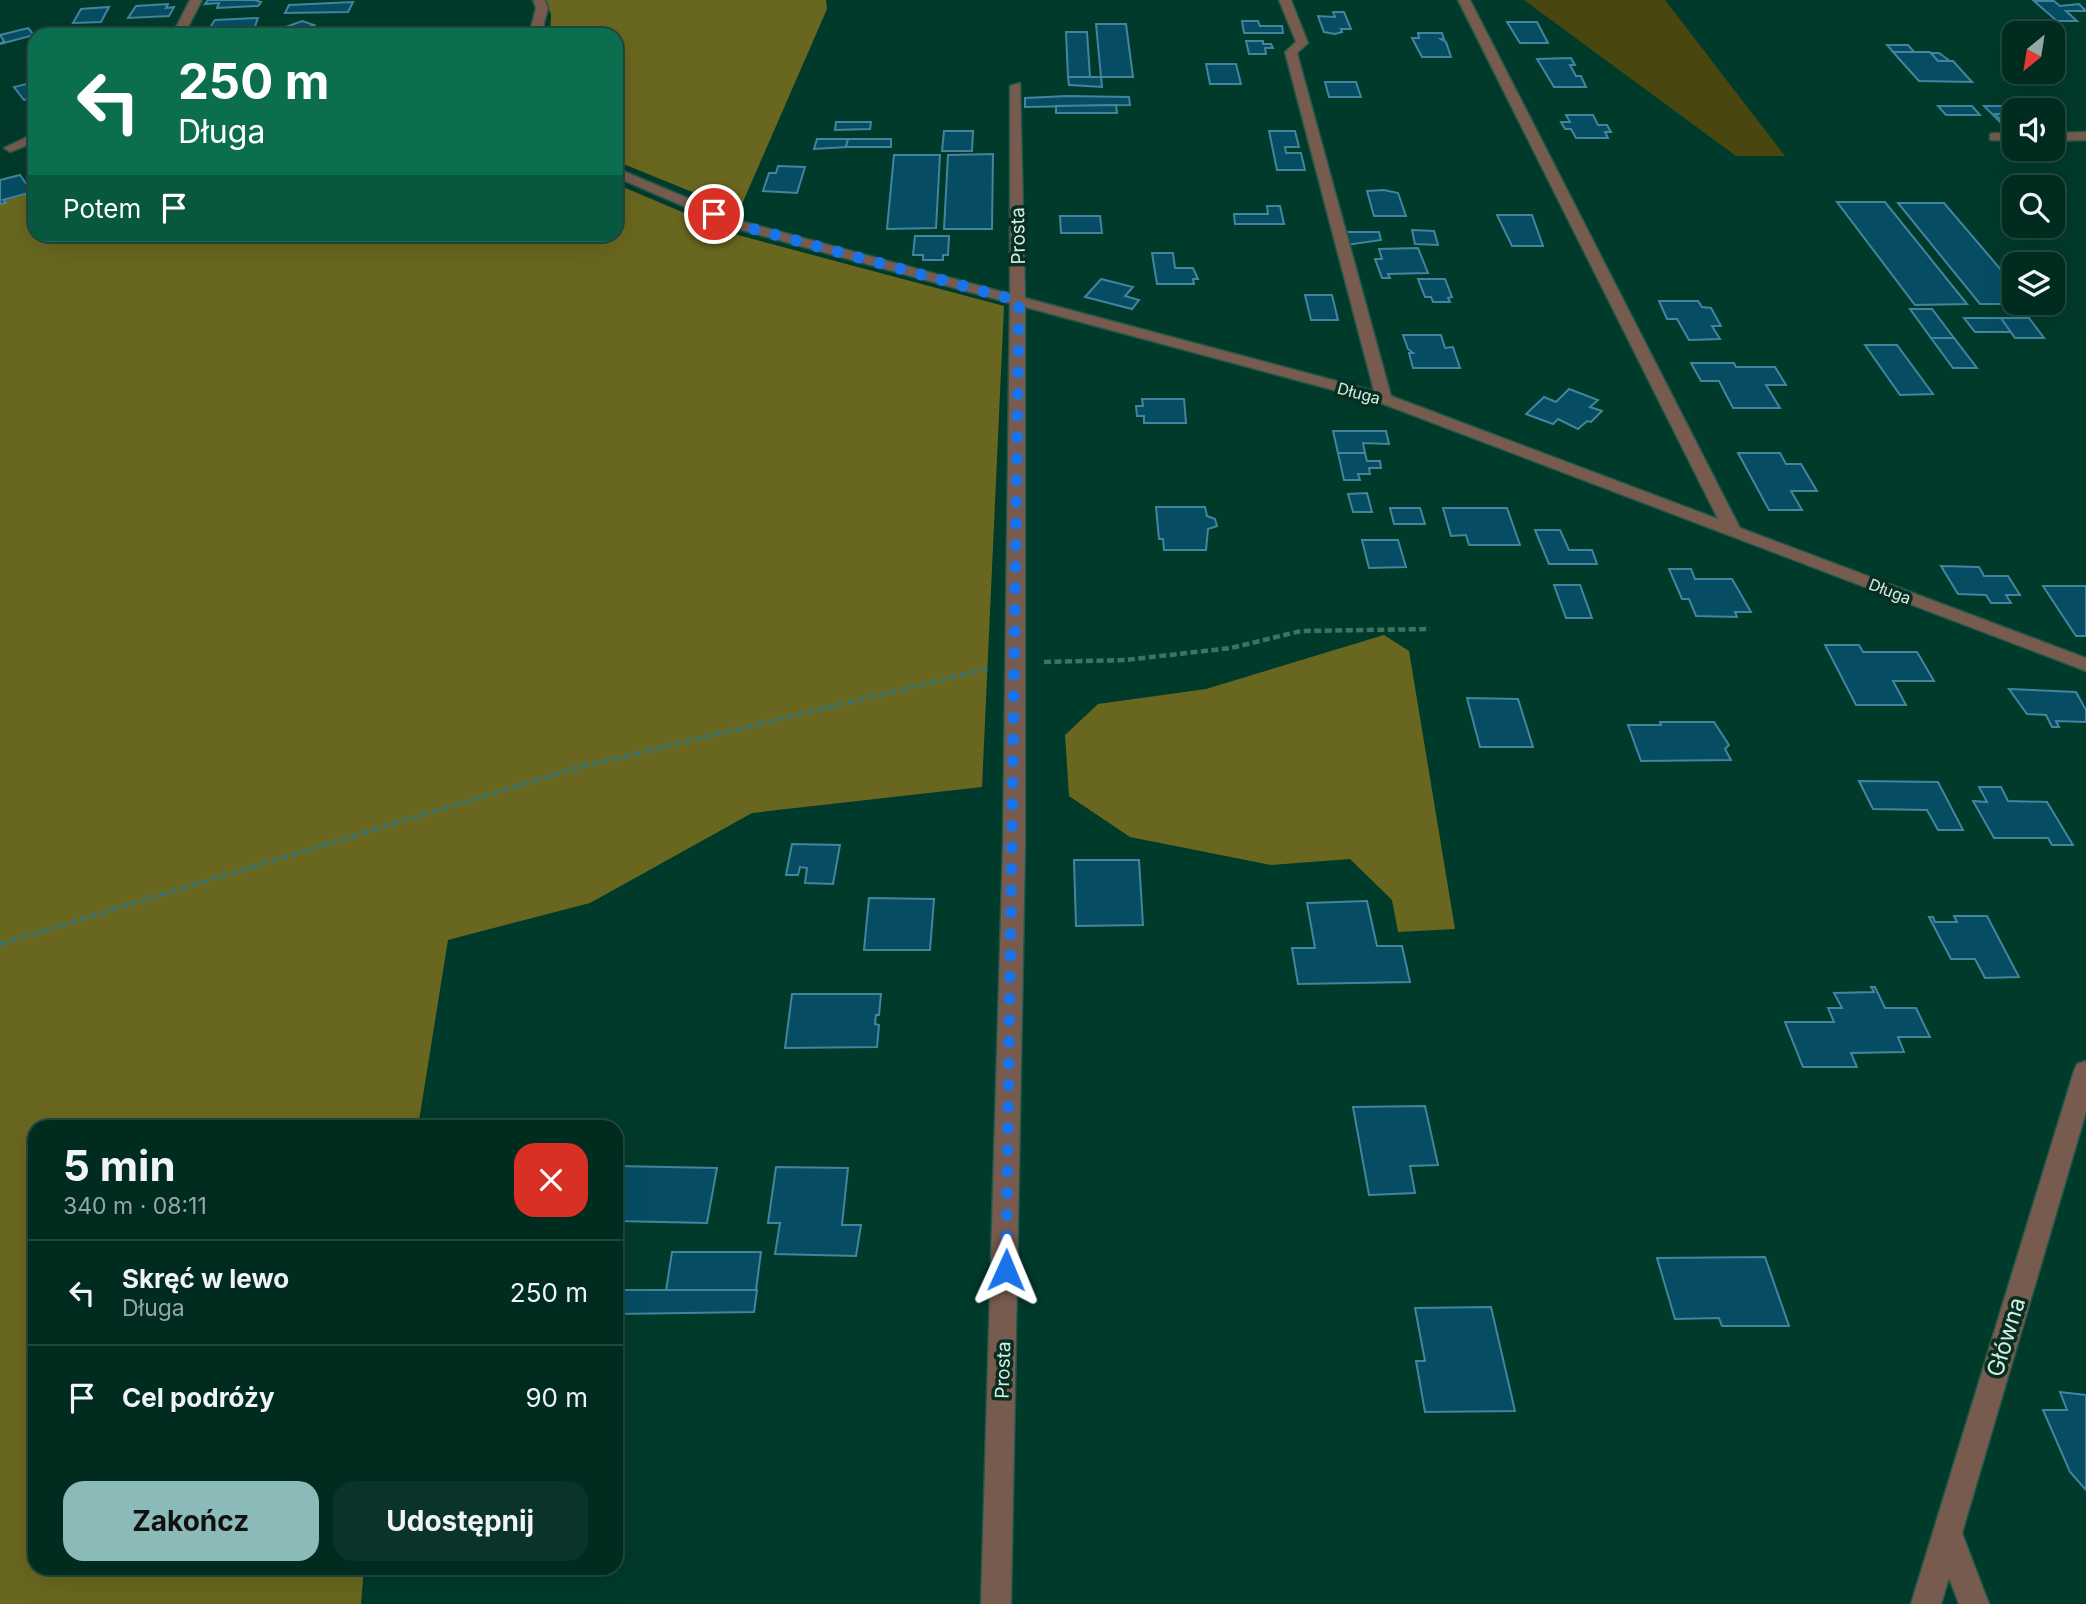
<!DOCTYPE html>
<html lang="pl">
<meta charset="utf-8">
<style>
:root{--surface:#002c20;--page:#0a3429;--text:#f1f3f6;--muted:#95a7a5;--line:#22483e;--accent:#8bbbb9}
body{margin:0;font-family:Inter,sans-serif;background:var(--page);color:var(--text);height:100vh;display:flex;flex-direction:column;font-size:26px;white-space:nowrap}
*{box-sizing:border-box;margin:0}
p{font-size:23px;color:var(--muted)}
.icon{flex:none;width:38px;height:38px;fill:none;stroke:currentColor;stroke-width:2;stroke-linecap:round;stroke-linejoin:round}
.map{position:relative;flex:1;overflow:hidden}
.panel{position:absolute;left:28px;top:1120px;width:595px;height:455px;display:flex;flex-direction:column;background:var(--surface);border-radius:21px;box-shadow:0 7px 28px #0002,0 0 0 2px var(--line)}
.panel>*{flex:none}
.guide{position:absolute;left:28px;top:28px;width:595px;height:214px;border-radius:21px;box-shadow:0 7px 28px #0002,0 0 0 2px var(--line);background:#0b6e4f;color:#fff;overflow:hidden}
.needle{width:46px;rotate:210deg}
.tools{position:absolute;left:2002px;top:21px;display:grid;gap:14px}
.tools a{display:grid;place-items:center;width:63px;height:63px;border-radius:14px;background:var(--surface);box-shadow:0 7px 28px #0002,0 0 0 2px var(--line);font-size:35px}
.pin{position:absolute;display:grid;place-items:center;width:60px;height:60px;color:#fff;margin:-30px;border:4px solid #fff;border-radius:50%;box-shadow:0 2px 7px #0007}
.me{position:absolute;width:77px;margin:-38px;rotate:1deg;stroke-linejoin:round;filter:drop-shadow(0 0 5px #0008)}
.turn{display:flex;align-items:center;gap:24px;height:147px;padding:0 35px;font-size:32px}
.turn .icon{width:91px;height:91px;stroke-width:2.5}
.turn b{display:block;font-size:49px;line-height:60px}
.then{display:flex;align-items:center;height:66px;padding:0 35px;background:#0003;gap:14px;font-size:26px}
.round{display:grid;place-items:center;flex:none;width:74px;height:74px;border-radius:21px;background:var(--page)}
.overview{display:flex;align-items:center;justify-content:space-between;height:119px;padding:0 35px}
h1{font-size:42px;font-weight:700;line-height:52px}
.action{display:flex;gap:14px;margin-top:auto;padding:14px 35px}
.action a{flex:1;height:80px;border-radius:21px;background:var(--accent);color:#111;font-size:28px;font-weight:700;line-height:80px;text-align:center}
.action a+a{background:var(--page);color:var(--text)}
ul{padding:0;list-style:none}
li{display:flex;align-items:center;gap:21px;height:105px;padding:0 35px;border-top:2px solid var(--line)}
li div{flex:1}
li b{display:block;font-size:26px}
li em{font-style:normal}
.map>svg:first-child{display:block}
</style>
<div class="map">
<svg width="2086" height="1604" viewBox="0 0 2086 1604">
<rect width="100%" height="100%" fill="#003a2a"/>
<!-- green -->
<path fill="#49470f" d="M 1524,0 L 1665,0 L 1785,156 L 1736,156 Z"/>
<!-- forest -->
<g fill="#69671f">
<path d="M 544,0 L 826,0 L 827,9 L 739,211 L 616,161 L 616,35 L 550,35 L 551,14 Z"/>
<path d="M 616,184 L 734,234 L 1004,306 L 982,787 L 752,813 L 590,903 L 448,940 L 418,1127 L 35,1127 L 35,1568 L 364,1568 L 361,1604 L 0,1604 L 0,202 L 35,191 L 35,234 L 616,234 Z"/>
<path d="M 1384,635 L 1409,651 L 1455,929 L 1398,932 L 1392,900 L 1350,859 L 1271,865 L 1130,837 L 1069,796 L 1065,735 L 1098,704 L 1206,689 Z"/>
</g>
<!-- building -->
<g fill="#064d64" stroke="#43849f" stroke-width="2">
<path d="M 208,0 L 254,0 L 261,2 L 258,6 L 217,8 L 219,3 L 205,4 Z"/>
<path d="M 2034,1 L 2054,1 L 2060,6 L 2079,4 L 2086,11 L 2066,11 L 2077,21 L 2057,21 Z"/>
<path d="M 353,2 L 348,12 L 285,13 L 289,5 Z"/>
<path d="M 168,4 L 166,8 L 174,7 L 169,16 L 128,18 L 136,6 Z"/>
<path d="M 109,7 L 101,22 L 73,23 L 81,9 Z"/>
<path d="M 1333,12 L 1344,12 L 1351,29 L 1341,29 L 1342,32 L 1335,34 L 1324,32 L 1318,16 L 1335,17 Z"/>
<path d="M 258,18 L 252,35 L 212,35 L 216,28 L 209,29 L 215,20 Z"/>
<path d="M 302,21 L 314,25 L 299,31 L 286,27 Z"/>
<path d="M 1242,21 L 1258,21 L 1260,26 L 1282,26 L 1283,33 L 1244,33 Z"/>
<path d="M 1507,22 L 1537,22 L 1548,43 L 1520,43 Z"/>
<path d="M 1096,24 L 1126,24 L 1133,77 L 1101,77 Z"/>
<path d="M 28,28 L 34,35 L 0,44 L 4,41 L 0,35 Z"/>
<path d="M 1066,32 L 1087,32 L 1090,77 L 1068,77 Z"/>
<path d="M 1418,33 L 1442,33 L 1444,39 L 1441,39 L 1446,42 L 1451,57 L 1422,57 L 1412,38 L 1419,38 Z"/>
<path d="M 1246,41 L 1263,41 L 1263,44 L 1271,44 L 1273,48 L 1265,48 L 1266,54 L 1249,54 Z"/>
<path d="M 1887,45 L 1908,45 L 1915,53 L 1939,53 L 1950,61 L 1948,62 L 1953,68 L 1935,68 L 1939,73 L 1912,73 Z"/>
<path d="M 1893,52 L 1930,52 L 1938,61 L 1953,61 L 1972,82 L 1919,81 Z"/>
<path d="M 1571,58 L 1575,65 L 1570,65 L 1576,76 L 1581,76 L 1586,87 L 1554,87 L 1537,59 Z"/>
<path d="M 1206,64 L 1236,64 L 1241,84 L 1210,84 Z"/>
<path d="M 1068,77 L 1101,77 L 1102,87 L 1069,85 Z"/>
<path d="M 35,82 L 35,98 L 24,100 L 14,87 Z"/>
<path d="M 1325,82 L 1356,82 L 1361,97 L 1329,97 Z"/>
<path d="M 1068,96 L 1129,97 L 1130,105 L 1025,107 L 1025,98 Z"/>
<path d="M 1116,105 L 1117,113 L 1056,113 L 1056,106 Z"/>
<path d="M 1938,106 L 1972,106 L 1980,115 L 1946,115 Z"/>
<path d="M 1984,106 L 2019,106 L 2023,110 L 2014,110 L 2014,123 L 2001,123 Z"/>
<path d="M 1995,114 L 2014,114 L 2014,133 L 2013,133 Z"/>
<path d="M 1566,115 L 1593,115 L 1598,125 L 1607,125 L 1611,132 L 1605,132 L 1608,138 L 1576,138 L 1571,129 L 1565,129 L 1561,122 L 1570,122 Z"/>
<path d="M 836,122 L 871,122 L 870,129 L 835,130 Z"/>
<path d="M 944,131 L 973,131 L 972,151 L 942,151 Z"/>
<path d="M 1269,131 L 1295,131 L 1299,147 L 1285,147 L 1286,153 L 1301,153 L 1305,170 L 1277,170 Z"/>
<path d="M 817,139 L 848,139 L 846,147 L 814,149 Z"/>
<path d="M 848,139 L 891,139 L 891,147 L 846,147 Z"/>
<path d="M 993,154 L 992,229 L 944,229 L 948,155 Z"/>
<path d="M 894,155 L 940,155 L 936,228 L 887,229 Z"/>
<path d="M 778,166 L 805,167 L 797,193 L 763,191 L 769,173 L 776,173 Z"/>
<path d="M 20,175 L 32,192 L 3,200 L 6,203 L 0,204 L 0,180 Z"/>
<path d="M 1384,190 L 1398,193 L 1406,216 L 1374,216 L 1367,191 Z"/>
<path d="M 1837,202 L 1885,202 L 1967,304 L 1915,305 Z"/>
<path d="M 1898,203 L 1944,203 L 2014,285 L 2014,303 L 2030,304 L 1980,304 Z"/>
<path d="M 1267,206 L 1280,206 L 1284,224 L 1235,224 L 1234,214 L 1268,214 Z"/>
<path d="M 1497,215 L 1532,215 L 1543,246 L 1512,246 Z"/>
<path d="M 1060,216 L 1100,216 L 1102,233 L 1061,233 Z"/>
<path d="M 1412,230 L 1434,231 L 1438,245 L 1415,244 Z"/>
<path d="M 1344,232 L 1379,232 L 1381,240 L 1347,245 Z"/>
<path d="M 915,236 L 949,236 L 948,255 L 943,255 L 943,260 L 923,260 L 923,255 L 913,255 Z"/>
<path d="M 1418,248 L 1428,273 L 1388,274 L 1390,278 L 1382,278 L 1375,259 L 1382,259 L 1379,249 Z"/>
<path d="M 1152,253 L 1173,253 L 1175,268 L 1193,268 L 1198,279 L 1193,279 L 1194,284 L 1157,284 Z"/>
<path d="M 1101,279 L 1133,287 L 1125,296 L 1139,300 L 1132,309 L 1085,297 Z"/>
<path d="M 1418,279 L 1445,279 L 1452,297 L 1448,298 L 1450,302 L 1433,302 L 1431,297 L 1425,297 Z"/>
<path d="M 1305,295 L 1332,295 L 1338,320 L 1311,320 Z"/>
<path d="M 1659,301 L 1698,301 L 1702,307 L 1711,308 L 1721,326 L 1712,326 L 1720,339 L 1689,340 L 1677,319 L 1667,319 Z"/>
<path d="M 1910,309 L 1932,309 L 1954,338 L 1931,338 Z"/>
<path d="M 1964,318 L 2001,318 L 2011,332 L 1975,332 Z"/>
<path d="M 2001,318 L 2029,318 L 2044,338 L 2015,338 Z"/>
<path d="M 1403,335 L 1441,335 L 1445,348 L 1453,347 L 1460,368 L 1413,368 L 1409,353 L 1413,353 L 1408,349 Z"/>
<path d="M 1931,338 L 1954,338 L 1977,368 L 1953,368 Z"/>
<path d="M 1865,345 L 1897,345 L 1933,394 L 1900,395 Z"/>
<path d="M 1691,363 L 1734,363 L 1736,367 L 1775,367 L 1786,385 L 1766,385 L 1780,408 L 1733,408 L 1719,381 L 1701,381 Z"/>
<path d="M 1569,389 L 1598,400 L 1590,407 L 1602,411 L 1591,422 L 1587,421 L 1578,429 L 1558,419 L 1553,424 L 1526,414 L 1544,397 L 1556,402 Z"/>
<path d="M 1142,399 L 1184,399 L 1186,423 L 1144,423 L 1144,416 L 1137,416 L 1136,406 L 1143,406 Z"/>
<path d="M 1333,431 L 1386,431 L 1389,444 L 1363,443 L 1365,453 L 1338,453 Z"/>
<path d="M 1338,453 L 1365,453 L 1367,461 L 1380,461 L 1381,468 L 1369,468 L 1370,474 L 1358,474 L 1360,480 L 1344,480 Z"/>
<path d="M 1738,453 L 1780,453 L 1786,464 L 1801,464 L 1817,491 L 1791,491 L 1802,510 L 1769,510 Z"/>
<path d="M 1367,493 L 1372,512 L 1353,512 L 1348,494 Z"/>
<path d="M 1156,507 L 1205,507 L 1207,516 L 1215,519 L 1217,526 L 1208,529 L 1206,550 L 1164,550 L 1163,539 L 1159,539 Z"/>
<path d="M 1390,508 L 1420,508 L 1425,524 L 1394,524 Z"/>
<path d="M 1443,508 L 1507,508 L 1520,545 L 1469,545 L 1466,535 L 1451,536 Z"/>
<path d="M 1535,530 L 1560,530 L 1569,550 L 1592,550 L 1597,564 L 1549,564 Z"/>
<path d="M 1362,540 L 1398,540 L 1406,567 L 1369,568 Z"/>
<path d="M 1941,566 L 1979,567 L 1984,576 L 2008,576 L 2020,595 L 2006,595 L 2011,603 L 1991,603 L 1986,595 L 1958,594 Z"/>
<path d="M 1669,569 L 1691,569 L 1695,579 L 1732,579 L 1751,612 L 1735,612 L 1737,617 L 1696,616 L 1689,599 L 1682,599 Z"/>
<path d="M 1554,585 L 1580,585 L 1592,618 L 1566,618 Z"/>
<path d="M 2043,586 L 2086,586 L 2086,636 L 2076,636 Z"/>
<path d="M 1825,645 L 1859,645 L 1863,652 L 1917,652 L 1934,681 L 1893,681 L 1906,705 L 1856,705 Z"/>
<path d="M 2009,689 L 2076,692 L 2086,710 L 2086,722 L 2056,721 L 2059,727 L 2052,727 L 2046,715 L 2027,714 Z"/>
<path d="M 1467,698 L 1518,699 L 1533,747 L 1480,747 Z"/>
<path d="M 1660,722 L 1714,722 L 1729,745 L 1725,749 L 1731,760 L 1641,761 L 1628,725 L 1661,725 Z"/>
<path d="M 1859,781 L 1938,782 L 1963,830 L 1938,830 L 1927,810 L 1873,809 Z"/>
<path d="M 1979,787 L 2001,787 L 2008,801 L 2047,802 L 2073,845 L 2052,845 L 2048,838 L 1994,838 L 1973,801 L 1987,802 Z"/>
<path d="M 792,844 L 840,845 L 833,884 L 805,883 L 807,868 L 800,867 L 798,875 L 786,875 Z"/>
<path d="M 1074,860 L 1139,860 L 1143,925 L 1076,926 Z"/>
<path d="M 869,898 L 934,899 L 930,950 L 864,950 Z"/>
<path d="M 1367,901 L 1377,946 L 1402,946 L 1410,982 L 1298,984 L 1292,948 L 1315,948 L 1307,903 Z"/>
<path d="M 1954,916 L 1987,916 L 2019,977 L 1985,978 L 1975,959 L 1951,959 L 1929,917 L 1933,917 L 1935,922 L 1957,922 Z"/>
<path d="M 1871,987 L 1875,987 L 1885,1008 L 1916,1008 L 1930,1037 L 1898,1037 L 1904,1052 L 1851,1053 L 1857,1067 L 1803,1067 L 1785,1022 L 1834,1022 L 1828,1008 L 1842,1008 L 1834,993 L 1874,992 Z"/>
<path d="M 792,994 L 881,994 L 879,1015 L 876,1015 L 875,1024 L 879,1025 L 877,1047 L 785,1048 Z"/>
<path d="M 1425,1106 L 1438,1165 L 1410,1166 L 1415,1193 L 1369,1195 L 1353,1107 Z"/>
<path d="M 616,1166 L 717,1168 L 707,1223 L 616,1221 Z"/>
<path d="M 776,1167 L 848,1168 L 842,1225 L 861,1225 L 856,1256 L 775,1254 L 780,1223 L 768,1223 Z"/>
<path d="M 672,1252 L 761,1252 L 756,1290 L 666,1291 Z"/>
<path d="M 1765,1257 L 1789,1326 L 1722,1326 L 1719,1318 L 1675,1319 L 1657,1258 Z"/>
<path d="M 757,1290 L 754,1312 L 616,1314 L 616,1290 Z"/>
<path d="M 1491,1307 L 1515,1411 L 1425,1412 L 1416,1361 L 1425,1361 L 1415,1308 Z"/>
<path d="M 2060,1392 L 2086,1395 L 2086,1490 L 2070,1472 L 2043,1410 L 2067,1410 Z"/>
</g>
<g fill="none" stroke-linecap="round" stroke-linejoin="round">
<!-- minor casing -->
<g stroke="#215747" stroke-width="3">
<g id="minor">
<path d="M 190,0 L 202,0 L 184,35 L 172,35 Z"/>
<path d="M 533,0 L 545,0 L 548,8 L 541,35 L 529,35 L 536,8 Z"/>
<path d="M 1279,0 L 1291,0 L 1308,43 L 1297,53 L 1391,396 L 1718,519 L 1458,0 L 1470,0 L 1740,528 L 2086,658 L 2086,671 L 1378,402 L 1025,307 L 1025,845 L 1011,1604 L 981,1604 L 1003,845 L 1010,303 L 734,228 L 616,177 L 616,168 L 744,222 L 1010,294 L 1010,86 L 1020,83 L 1025,298 L 1374,391 L 1285,52 L 1296,42 Z"/>
<path d="M 2086,132 L 2086,140 L 2053,141 L 2053,133 Z"/>
<path d="M 35,133 L 35,142 L 10,152 L 4,148 Z"/>
<path d="M 1995,133 L 2014,133 L 2014,141 L 1990,140 L 1990,134 Z"/>
<path d="M 2086,1061 L 2086,1112 L 1962,1533 L 1989,1604 L 1959,1604 L 1949,1578 L 1941,1604 L 1911,1604 L 2074,1071 L 2077,1064 Z"/>
</g>
</g>
<!-- path -->
<g stroke="#407263" stroke-width="4.5" stroke-dasharray="7 3.5" stroke-linecap="butt">
<path d="M 1044,662 L 1125,660 L 1231,648 L 1301,631 L 1430,629"/>
<path d="M 0,944 L 576,768 L 987,669"/>
</g>
<!-- minor -->
<use href="#minor" fill="#765b4e" fill-rule="evenodd"/>
</g>
<g fill="none" stroke-linecap="round" stroke-linejoin="round">
<!-- route -->
<path stroke="#1a73e8" stroke-width="12" stroke-dasharray="0 21.6" d="M 714,214 L 739,225 L 1019,301 L 1006,1270"/>
</g>
<g text-anchor="middle" dominant-baseline="central" stroke-width="7" stroke-linejoin="round" paint-order="stroke">
<!-- far-street labels -->
<g font-size="16" fill="#cff0e1" stroke="#092d21">
<text transform="translate(1359 393) rotate(15)">Długa</text>
<text transform="translate(1890 591) rotate(21)">Długa</text>
</g>
<!-- street labels -->
<g font-size="19" fill="#cff0e1" stroke="#092d21">
<text transform="translate(1018 236) rotate(-91)">Prosta</text>
<text transform="translate(1003 1370) rotate(-88)">Prosta</text>
</g>
<!-- near-street labels -->
<g font-size="23" fill="#cff0e1" stroke="#092d21">
<text transform="translate(2006 1337) rotate(-73)">Główna</text>
</g>
</g>
</svg>
<div class="tools">
<a><svg class="needle" viewBox="-14 -14 28 28"><path d="M0-13l5 13h-10z" fill="#e53935"/><path d="M0 13l5-13h-10z" fill="#95a7a5"/></svg></a>
<a><svg class="icon" aria-label="sound" viewBox="0 0 24 24"><path d="M4 9h4l5-4v14l-5-4H4zM17 9q2 3 0 6"/></svg></a>
<a><svg class="icon" aria-label="search" viewBox="0 0 24 24"><circle cx="10" cy="10" r="6"/><path d="M15 15l6 6"/></svg></a>
<a><svg class="icon" aria-label="layers" viewBox="0 0 24 24"><path d="M12 4l9 5-9 5-9-5zM3 14l9 5 9-5"/></svg></a>
</div>
<div class="pin" style="left:714px;top:214px;background:#d93025"><svg class="icon" aria-label="arrive" viewBox="0 0 24 24"><path d="M6 21V4h12l-3 4 3 4H6"/></svg></div>
<svg class="me" style="left:1006px;top:1270px" viewBox="-20 -20 40 40"><path d="M0-17L14 15 0 8-14 15z" fill="#1a73e8" stroke="#fff" stroke-width="4"/></svg>
<div class="guide">
<div class="turn"><svg class="icon" aria-label="left" viewBox="0 0 24 24"><path d="M17 20v-9H6M10 6l-5 5 5 5"/></svg><div><b>250 m</b>Długa</div></div>
<div class="then">Potem<svg class="icon" aria-label="arrive" viewBox="0 0 24 24"><path d="M6 21V4h12l-3 4 3 4H6"/></svg></div>
</div>
<section class="panel">
<div class="overview"><div><h1>5 min</h1><p>340 m · 08:11</p></div><a class="round" style="background:#d93025;color:#fff"><svg class="icon" aria-label="close" viewBox="0 0 24 24"><path d="M6 6l12 12M18 6L6 18"/></svg></a></div>
<ul>
<li><svg class="icon" aria-label="left" viewBox="0 0 24 24"><path d="M17 20v-9H6M10 6l-5 5 5 5"/></svg><div><b>Skręć w lewo</b><p>Długa</p></div><em>250 m</em></li>
<li><svg class="icon" aria-label="arrive" viewBox="0 0 24 24"><path d="M6 21V4h12l-3 4 3 4H6"/></svg><div><b>Cel podróży</b></div><em>90 m</em></li>
</ul>
<div class="action"><a>Zakończ</a><a>Udostępnij</a></div>
</section>
</div>
